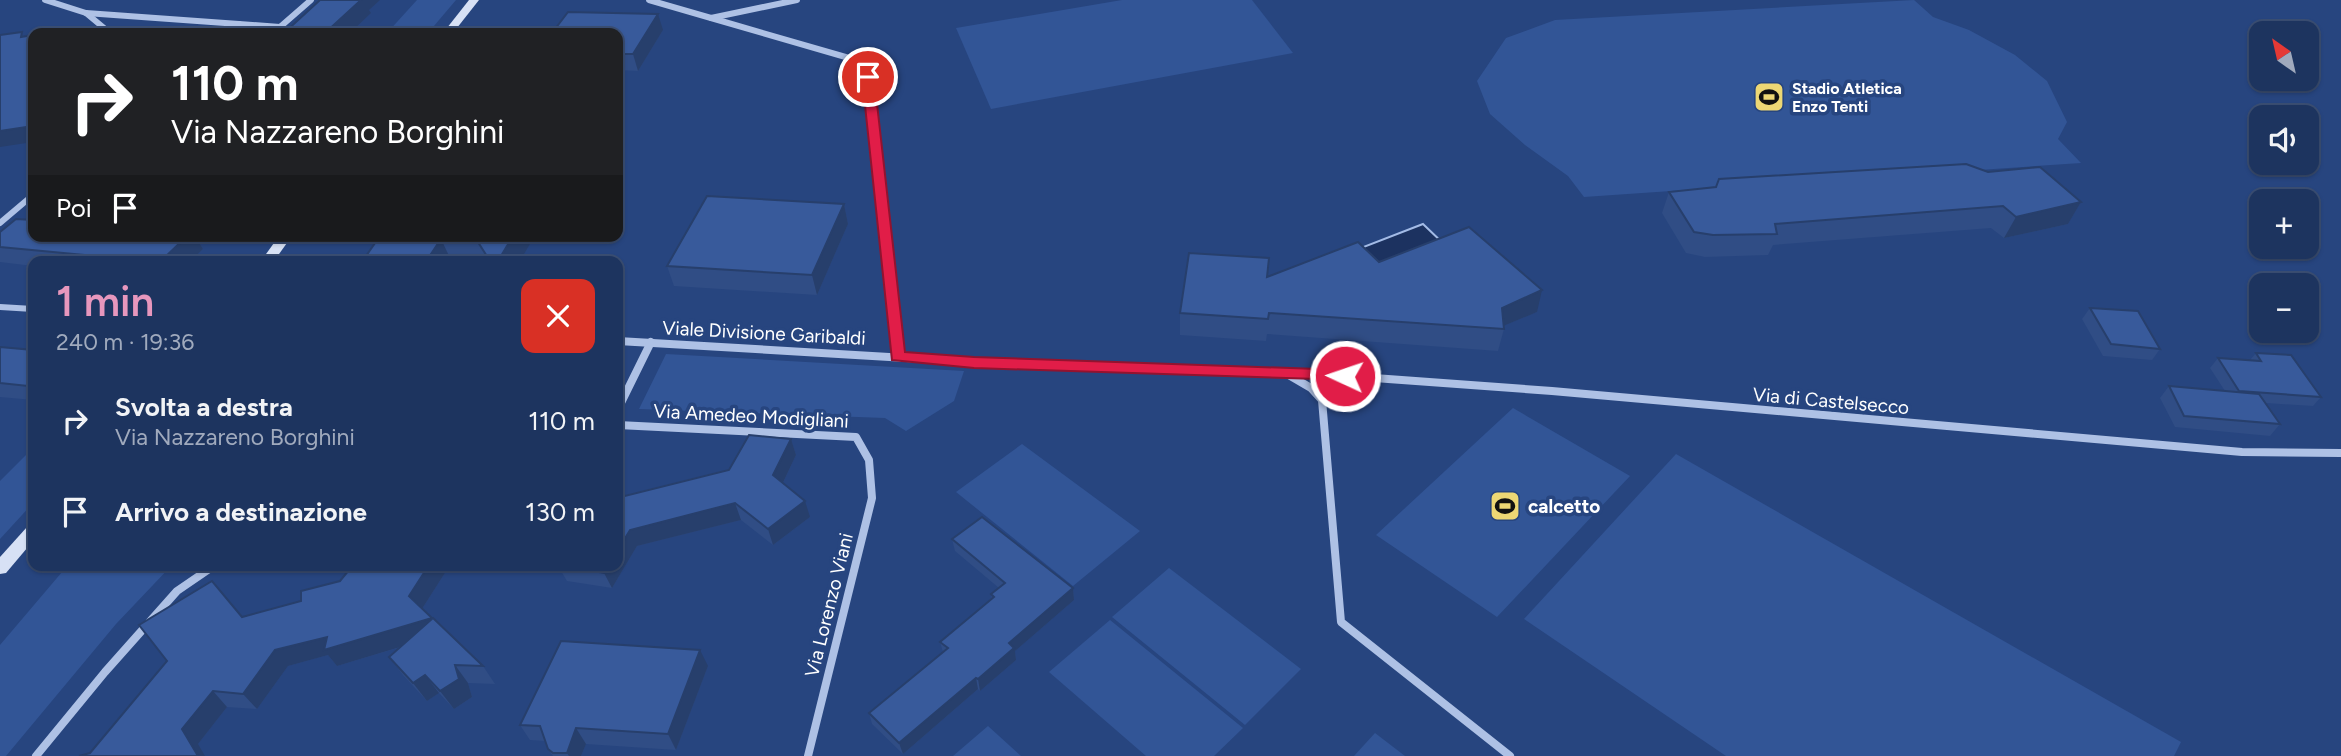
<!DOCTYPE html>
<html lang="it">
<meta charset="utf-8">
<style>
:root{--surface:#1d345f;--page:#2a3f68;--text:#f1f3f6;--muted:#a0aabd;--line:#3b4f74;--accent:#e797bd}
body{margin:0;font-family:Figtree,sans-serif;background:var(--page);color:var(--text);height:100vh;display:flex;flex-direction:column;font-size:26px;white-space:nowrap}
*{box-sizing:border-box;margin:0}
p{font-size:23px;color:var(--muted)}
.icon{flex:none;width:38px;height:38px;fill:none;stroke:currentColor;stroke-width:2;stroke-linecap:round;stroke-linejoin:round}
.map{position:relative;flex:1;overflow:hidden}
.details{position:absolute;left:28px;top:256px;width:595px;height:315px;display:flex;flex-direction:column;background:var(--surface);border-radius:14px;box-shadow:0 2px 5px #0004,0 0 0 2px var(--line)}
.details>*{flex:none}
.guide{position:absolute;left:28px;top:28px;width:595px;height:214px;border-radius:14px;box-shadow:0 2px 5px #0004,0 0 0 2px var(--line);background:#202124;color:#fff;overflow:hidden}
.needle{width:46px;rotate:326deg}
.controls{position:absolute;left:2249px;top:21px;display:grid;gap:14px}
.controls a{display:grid;place-items:center;width:70px;height:70px;border-radius:14px;background:var(--surface);box-shadow:0 2px 5px #0004,0 0 0 2px var(--line);font-size:35px}
.pin{position:absolute;display:grid;place-items:center;width:60px;height:60px;color:#fff;margin:-30px;border:4px solid #fff;border-radius:50%;box-shadow:0 2px 7px #0007}
.me{position:absolute;width:77px;margin:-38px;rotate:273deg;stroke-linejoin:round;filter:drop-shadow(0 0 5px #0008)}
.turn{display:flex;align-items:center;gap:24px;height:147px;padding:0 28px;font-size:32px}
.turn .icon{width:91px;height:91px;stroke-width:2.5}
.turn b{display:block;font-size:49px;line-height:60px}
.then{display:flex;align-items:center;height:66px;padding:0 28px;background:#0003;gap:14px;font-size:26px}
.round{display:grid;place-items:center;flex:none;width:74px;height:74px;border-radius:14px;background:var(--page)}
.overview{display:flex;align-items:center;justify-content:space-between;height:119px;padding:0 28px}
h1{font-size:42px;font-weight:600;line-height:52px;color:var(--accent)}
ul{padding:0;list-style:none}
li{display:flex;align-items:center;gap:21px;height:91px;padding:0 28px}
li div{flex:1}
li b{display:block;font-size:26px}
li em{font-style:normal}
.map>svg:first-child{display:block}
</style>
<div class="map">
<svg width="2341" height="756" viewBox="0 0 2341 756">
<rect width="100%" height="100%" fill="#27457f"/>
<!-- green -->
<g fill="#325596">
<path d="M 417,0 L 456,0 L 428,33 L 387,33 Z"/>
<path d="M 1122,0 L 1252,0 L 1293,53 L 991,109 L 956,28 Z"/>
<path d="M 1914,0 L 1933,17 L 1969,30 L 2015,55 L 2047,81 L 2067,122 L 2058,139 L 2081,163 L 1584,197 L 1568,176 L 1525,145 L 1490,114 L 1477,81 L 1506,38 L 1555,20 Z"/>
<path d="M 666,354 L 964,371 L 954,401 L 906,431 L 885,418 L 639,409 Z"/>
<path d="M 1513,408 L 1630,476 L 1497,617 L 1376,535 Z"/>
<path d="M 1022,444 L 1140,531 L 1073,586 L 956,492 Z"/>
<path d="M 33,448 L 33,503 L 0,539 L 0,481 Z"/>
<path d="M 1676,454 L 2181,742 L 2174,756 L 1726,756 L 1524,619 Z"/>
<path d="M 68,565 L 172,565 L 116,624 L 6,756 L 0,756 L 0,645 Z"/>
<path d="M 1169,568 L 1301,669 L 1245,725 L 1112,617 Z"/>
<path d="M 1110,620 L 1243,728 L 1214,756 L 1146,756 L 1049,672 Z"/>
<path d="M 988,726 L 1021,756 L 953,756 Z"/>
<path d="M 1375,733 L 1405,756 L 1354,756 Z"/>
</g>
<!-- water -->
<path fill="#1c3260" stroke="#a3bbe6" stroke-width="2" d="M 1423,224 L 1448,248 L 1379,276 L 1353,251 Z"/>
<g fill="none" stroke-linecap="round" stroke-linejoin="round">
<!-- minor-far1 -->
<g stroke="#aec1e5" stroke-width="6">
<path d="M 45,0 L 86,13 L 110,33"/>
<path d="M 649,0 L 711,18 L 797,0"/>
<path d="M 86,13 L 239,24"/>
<path d="M 711,18 L 856,60 L 868,77 L 894,323"/>
<path d="M 228,33 L 239,24 L 280,27 L 311,0"/>
<path d="M 0,223 L 33,195"/>
<path d="M 0,307 L 33,309"/>
</g>
<!-- minor -->
<g stroke="#aec1e5" stroke-width="8">
<path d="M 893,321 L 897,356"/>
<path d="M 618,341 L 974,362 L 1319,374 L 1552,391 L 2242,452 L 2341,453"/>
<path d="M 1287,374 L 1311,388 L 1322,400 L 1341,622 L 1510,756"/>
<path d="M 1322,400 L 1340,386 L 1364,379"/>
<path d="M 618,409 L 651,342"/>
<path d="M 618,425 L 856,437 L 869,460 L 872,498 L 808,756"/>
<path d="M 36,756 L 105,672 L 177,591 L 215,565"/>
</g>
<!-- secondary -->
<g fill="#d7e1f5" fill-rule="evenodd">
<path d="M 469,0 L 479,0 L 453,33 L 443,33 Z"/>
<path d="M 279,236 L 292,236 L 274,261 L 261,261 Z"/>
<path d="M 33,525 L 33,541 L 6,573 L 0,574 L 0,557 L 27,527 Z"/>
</g>
</g>
<!-- wall -->
<g fill="#304d85">
<path d="M 663,30 L 638,71 L 618,70 L 618,33 Z"/>
<path d="M 1988,172 L 2081,202 L 2068,224 L 2004,238 L 1991,228 L 1773,245 L 1768,255 L 1705,257 L 1686,253 L 1662,213 L 1669,192 L 1716,187 Z"/>
<path d="M 844,204 L 848,224 L 817,295 L 674,286 L 667,266 Z"/>
<path d="M 0,232 L 33,236 L 195,236 L 203,249 L 191,261 L 33,261 L 33,266 L 0,262 Z"/>
<path d="M 380,236 L 560,236 L 556,244 L 530,244 L 520,261 L 369,261 L 366,256 Z"/>
<path d="M 1379,262 L 1537,312 L 1503,326 L 1504,329 L 1498,351 L 1267,334 L 1266,341 L 1180,335 L 1180,313 L 1267,277 Z"/>
<path d="M 2090,308 L 2160,349 L 2152,360 L 2103,356 L 2082,319 Z"/>
<path d="M 0,347 L 33,350 L 33,400 L 0,397 Z"/>
<path d="M 2256,353 L 2321,397 L 2313,406 L 2266,403 L 2280,424 L 2270,436 L 2175,427 L 2160,398 L 2169,386 L 2225,391 L 2210,368 L 2218,358 L 2250,360 Z"/>
<path d="M 791,439 L 796,455 L 783,483 L 810,517 L 773,545 L 741,520 L 637,546 L 612,588 L 567,581 L 558,566 L 625,496 L 729,470 Z"/>
<path d="M 952,539 L 1073,588 L 1074,600 L 1015,651 L 1016,660 L 980,691 L 978,689 L 903,754 L 872,724 L 869,713 L 943,652 L 940,642 L 992,599 L 991,594 L 999,588 L 955,551 Z"/>
<path d="M 353,565 L 450,565 L 422,609 L 483,666 L 495,684 L 468,683 L 472,697 L 454,709 L 439,693 L 427,701 L 403,675 L 389,657 L 401,647 L 337,666 L 328,655 L 288,666 L 257,709 L 227,707 L 198,744 L 90,753 L 242,617 L 301,601 L 340,581 Z"/>
<path d="M 708,666 L 676,750 L 586,744 L 581,756 L 553,756 L 548,749 L 545,741 L 530,740 L 520,725 Z"/>
</g>
<!-- shaded-wall -->
<g fill="#273f6c">
<path d="M 360,0 L 380,0 L 369,10 L 371,13 L 350,33 L 325,33 Z"/>
<path d="M 658,14 L 663,30 L 638,71 L 633,54 Z"/>
<path d="M 33,126 L 33,142 L 0,147 L 0,131 Z"/>
<path d="M 2081,202 L 2068,224 L 2004,238 L 2016,217 Z"/>
<path d="M 844,204 L 848,224 L 817,295 L 812,275 Z"/>
<path d="M 187,236 L 195,236 L 203,249 L 191,261 L 161,261 Z"/>
<path d="M 513,236 L 526,236 L 530,244 L 520,261 L 498,261 Z"/>
<path d="M 552,236 L 560,236 L 556,244 Z"/>
<path d="M 441,239 L 451,260 L 431,261 L 429,257 Z"/>
<path d="M 1542,290 L 1537,312 L 1496,329 L 1502,308 Z"/>
<path d="M 33,381 L 33,391 L 28,386 Z"/>
<path d="M 791,439 L 796,455 L 779,491 L 773,475 Z"/>
<path d="M 805,501 L 810,517 L 773,545 L 768,529 Z"/>
<path d="M 735,503 L 741,520 L 637,546 L 612,588 L 604,573 L 608,565 L 618,565 L 618,550 L 630,530 Z"/>
<path d="M 429,565 L 450,565 L 420,612 L 409,596 Z"/>
<path d="M 1073,588 L 1074,600 L 1015,651 L 1016,660 L 980,691 L 978,679 L 1009,643 Z"/>
<path d="M 432,618 L 443,634 L 337,666 L 328,655 L 288,666 L 257,709 L 243,694 L 275,650 L 327,637 Z"/>
<path d="M 700,650 L 708,666 L 676,750 L 668,734 Z"/>
<path d="M 455,665 L 468,683 L 472,697 L 454,709 L 440,691 Z"/>
<path d="M 425,675 L 439,693 L 427,701 L 413,683 Z"/>
<path d="M 976,678 L 978,689 L 903,754 L 899,743 Z"/>
<path d="M 213,691 L 227,707 L 198,744 L 205,756 L 198,756 L 182,729 Z"/>
<path d="M 576,728 L 586,744 L 581,756 L 569,756 L 567,753 Z"/>
</g>
<!-- building -->
<g fill="#385a9b" stroke="#273f6c" stroke-width="2">
<path d="M 320,0 L 361,0 L 325,33 L 284,33 Z"/>
<path d="M 568,12 L 658,14 L 633,54 L 618,54 L 618,33 L 552,33 Z"/>
<path d="M 69,30 L 67,33 L 47,33 Z"/>
<path d="M 22,32 L 21,37 L 33,35 L 33,126 L 0,131 L 0,35 Z"/>
<path d="M 1966,164 L 1988,172 L 2040,167 L 2081,202 L 2016,217 L 2003,206 L 1775,224 L 1777,234 L 1713,235 L 1694,232 L 1669,192 L 1716,187 L 1719,179 Z"/>
<path d="M 707,196 L 844,204 L 812,275 L 667,266 Z"/>
<path d="M 16,219 L 33,220 L 33,236 L 187,236 L 161,261 L 148,261 L 0,247 L 0,232 Z"/>
<path d="M 1469,227 L 1542,290 L 1502,308 L 1504,329 L 1269,313 L 1268,319 L 1180,313 L 1189,253 L 1269,258 L 1267,277 L 1358,242 L 1379,262 Z"/>
<path d="M 380,236 L 513,236 L 498,261 L 490,261 L 476,239 L 441,239 L 429,257 L 366,256 Z"/>
<path d="M 2090,308 L 2138,311 L 2160,349 L 2111,344 Z"/>
<path d="M 0,347 L 33,350 L 33,381 L 28,386 L 0,383 Z"/>
<path d="M 2256,353 L 2291,355 L 2321,397 L 2239,391 L 2218,358 L 2261,361 Z"/>
<path d="M 2169,386 L 2259,394 L 2280,424 L 2184,416 Z"/>
<path d="M 749,435 L 791,439 L 773,475 L 805,501 L 768,529 L 735,503 L 630,530 L 618,550 L 618,491 L 625,496 L 729,470 Z"/>
<path d="M 982,517 L 1073,588 L 1009,643 L 1014,648 L 978,679 L 976,678 L 899,743 L 869,713 L 948,648 L 940,642 L 994,597 L 991,594 L 1005,583 L 952,539 Z"/>
<path d="M 353,565 L 429,565 L 409,596 L 432,618 L 324,650 L 327,637 L 275,650 L 243,694 L 213,691 L 182,729 L 198,756 L 79,756 L 90,753 L 167,661 L 139,625 L 212,581 L 242,617 L 301,601 L 301,591 L 340,581 Z"/>
<path d="M 559,565 L 608,565 L 604,573 Z"/>
<path d="M 433,618 L 483,666 L 455,665 L 459,679 L 440,691 L 425,675 L 413,683 L 389,657 Z"/>
<path d="M 561,641 L 700,650 L 668,734 L 576,728 L 567,753 L 553,753 L 548,749 L 540,726 L 520,725 Z"/>
</g>
<!-- route -->
<path fill="#e11d48" stroke="#92132f" stroke-width="2" d="M 868,73 L 874,77 L 905,352 L 974,357 L 1345,370 L 1353,376 L 1350,380 L 974,368 L 892,360 L 862,77 Z"/>
<!-- icons -->
<defs>
<g id="stadium-square" transform="scale(1.575)"><rect x="-9" y="-9" width="18" height="18" rx="4" fill="#edd774" stroke="#27457f"/><path d="M0-5a6.5 5 0 1 0 0 10a6.5 5 0 1 0 0-10ZM-3.5-1.8h7v3.6h-7Z" fill="#111"/></g>
</defs>
<g fill-rule="evenodd">
<use href="#stadium-square" x="1769" y="97"/>
<use href="#stadium-square" x="1505" y="506"/>
</g>
<g text-anchor="middle" dominant-baseline="central" stroke-width="7" stroke-linejoin="round" paint-order="stroke">
<!-- far-poi labels -->
<g font-size="16" font-weight="bold" fill="#fff" stroke="#27457f" text-anchor="start">
<text x="1792" y="88">Stadio Atletica<tspan x="1792" dy="18">Enzo Tenti</tspan></text>
</g>
<!-- street labels -->
<g font-size="19" fill="#fff" stroke="#27457f">
<text transform="translate(764 333) rotate(3)">Viale Divisione Garibaldi</text>
<text transform="translate(1831 401) rotate(5)">Via di Castelsecco</text>
<text transform="translate(751 416) rotate(3)">Via Amedeo Modigliani</text>
<text transform="translate(829 605) rotate(-76)">Via Lorenzo Viani</text>
</g>
<!-- poi labels -->
<g font-size="19" font-weight="bold" fill="#fff" stroke="#27457f" text-anchor="start">
<text x="1528" y="506">calcetto</text>
</g>
</g>
</svg>
<div class="controls">
<a><svg class="needle" viewBox="-14 -14 28 28"><path d="M0-13l5 13h-10z" fill="#e53935"/><path d="M0 13l5-13h-10z" fill="#a0aabd"/></svg></a>
<a><svg class="icon" aria-label="sound" viewBox="0 0 24 24"><path d="M4 9h4l5-4v14l-5-4H4zM17 9q2 3 0 6"/></svg></a>
<a>+</a>
<a>−</a>
</div>
<div class="pin" style="left:868px;top:77px;background:#d93025"><svg class="icon" aria-label="arrive" viewBox="0 0 24 24"><path d="M6 21V4h12l-3 4 3 4H6"/></svg></div>
<svg class="me" style="left:1345px;top:376px" viewBox="-20 -20 40 40"><circle r="17" fill="#e11d48" stroke="#fff" stroke-width="3"/><path d="M0-11L8 9 0 5-8 9z" fill="#fff"/></svg>
<div class="guide">
<div class="turn"><svg class="icon" aria-label="right" viewBox="0 0 24 24"><path d="M7 20v-9h11M14 6l5 5-5 5"/></svg><div><b>110 m</b>Via Nazzareno Borghini</div></div>
<div class="then">Poi<svg class="icon" aria-label="arrive" viewBox="0 0 24 24"><path d="M6 21V4h12l-3 4 3 4H6"/></svg></div>
</div>
<section class="details">
<div class="overview"><div><h1>1 min</h1><p>240 m · 19:36</p></div><a class="round" style="background:#d93025;color:#fff"><svg class="icon" aria-label="close" viewBox="0 0 24 24"><path d="M6 6l12 12M18 6L6 18"/></svg></a></div>
<ul>
<li><svg class="icon" aria-label="right" viewBox="0 0 24 24"><path d="M7 20v-9h11M14 6l5 5-5 5"/></svg><div><b>Svolta a destra</b><p>Via Nazzareno Borghini</p></div><em>110 m</em></li>
<li><svg class="icon" aria-label="arrive" viewBox="0 0 24 24"><path d="M6 21V4h12l-3 4 3 4H6"/></svg><div><b>Arrivo a destinazione</b></div><em>130 m</em></li>
</ul>
</section>
</div>
